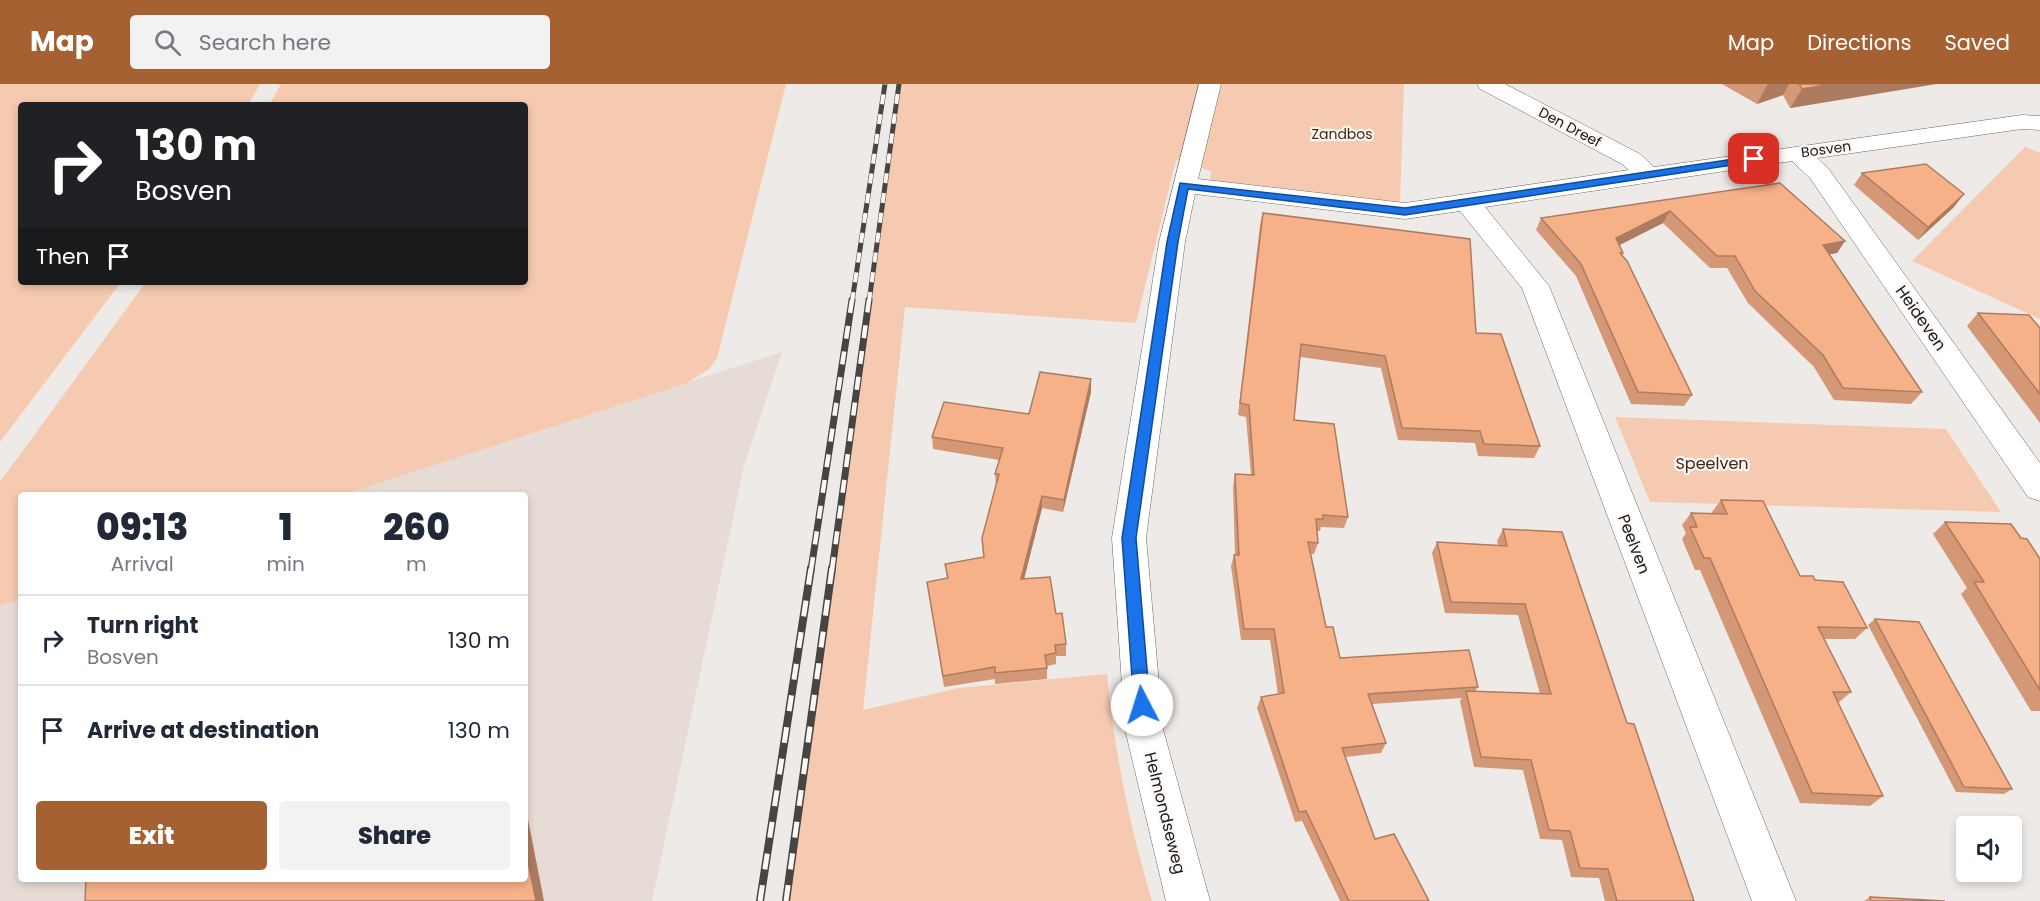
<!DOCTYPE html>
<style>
:root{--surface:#fff;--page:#f2f2f3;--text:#1f2937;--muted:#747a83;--line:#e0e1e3;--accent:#a56131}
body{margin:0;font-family:Poppins,sans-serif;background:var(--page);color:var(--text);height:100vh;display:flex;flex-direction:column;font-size:22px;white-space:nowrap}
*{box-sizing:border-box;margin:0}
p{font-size:20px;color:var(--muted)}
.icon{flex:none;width:33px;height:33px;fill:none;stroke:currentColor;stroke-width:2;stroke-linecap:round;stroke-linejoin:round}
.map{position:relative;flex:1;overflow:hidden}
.sheet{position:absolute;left:18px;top:408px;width:510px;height:390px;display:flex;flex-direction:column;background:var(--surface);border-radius:6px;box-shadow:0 3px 9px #0003}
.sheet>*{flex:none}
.banner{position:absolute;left:18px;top:18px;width:510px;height:183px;border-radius:6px;box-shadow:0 3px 9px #0003;background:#202124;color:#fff;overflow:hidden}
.fabs{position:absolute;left:1956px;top:732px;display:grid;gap:12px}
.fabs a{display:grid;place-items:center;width:66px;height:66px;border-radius:6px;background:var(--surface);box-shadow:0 3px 9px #0003;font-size:30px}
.pin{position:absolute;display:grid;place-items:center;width:51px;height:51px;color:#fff;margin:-26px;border-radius:12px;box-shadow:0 3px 9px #0006}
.me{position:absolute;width:66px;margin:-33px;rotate:355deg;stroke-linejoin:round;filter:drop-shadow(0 0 4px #0008)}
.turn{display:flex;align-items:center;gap:21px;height:126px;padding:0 18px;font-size:27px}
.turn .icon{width:78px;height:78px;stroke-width:2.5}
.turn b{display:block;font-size:42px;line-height:51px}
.then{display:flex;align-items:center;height:57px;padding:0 18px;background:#0003;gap:12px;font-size:22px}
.eta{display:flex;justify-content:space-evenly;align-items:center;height:102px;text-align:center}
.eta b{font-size:36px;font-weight:800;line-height:42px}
.button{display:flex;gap:12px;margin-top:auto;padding:12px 18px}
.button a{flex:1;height:69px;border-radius:6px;background:var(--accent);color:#fff;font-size:24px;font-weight:800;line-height:69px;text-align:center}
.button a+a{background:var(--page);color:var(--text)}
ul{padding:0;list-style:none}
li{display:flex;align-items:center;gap:18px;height:90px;padding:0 18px;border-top:2px solid var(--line)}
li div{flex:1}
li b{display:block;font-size:22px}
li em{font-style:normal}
header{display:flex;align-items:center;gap:36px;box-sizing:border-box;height:84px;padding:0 30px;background:var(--accent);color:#fff}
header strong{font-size:28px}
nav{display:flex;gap:33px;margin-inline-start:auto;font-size:21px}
.search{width:420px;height:54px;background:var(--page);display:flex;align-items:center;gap:15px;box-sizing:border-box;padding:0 21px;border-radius:6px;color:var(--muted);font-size:22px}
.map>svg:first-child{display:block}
</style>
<header>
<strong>Map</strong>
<div class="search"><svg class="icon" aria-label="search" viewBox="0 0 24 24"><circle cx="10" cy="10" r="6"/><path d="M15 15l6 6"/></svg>Search here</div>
<nav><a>Map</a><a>Directions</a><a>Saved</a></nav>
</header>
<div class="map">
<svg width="2040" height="817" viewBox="0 0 2040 817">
<rect width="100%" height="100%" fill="#eeeae7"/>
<!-- built -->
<path fill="#e7dbd5" d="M 782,268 L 744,382 L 652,817 L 0,817 L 0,519 L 21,512 L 21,795 L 525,795 L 525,411 L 337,411 Z"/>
<!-- green -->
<g fill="#f6cab0">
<path d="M 0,0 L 260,0 L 248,21 L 21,21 L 21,198 L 121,198 L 0,358 Z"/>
<path d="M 281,0 L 786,0 L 717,274 L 709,285 L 687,299 L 342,411 L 21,411 L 21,515 L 0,522 L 0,398 L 146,198 L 525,198 L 525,21 L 269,21 Z"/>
<path d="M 901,0 L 1404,0 L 1400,118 L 1210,97 L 1211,87 L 1176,76 L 1136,239 L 905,223 L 863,626 L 959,604 L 1107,590 C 1114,667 1130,743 1152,817 L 783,817 Z"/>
<path d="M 2025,63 L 2040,69 L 2040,235 L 1912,177 Z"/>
<path d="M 1615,333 L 1946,345 L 2001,428 L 1650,418 Z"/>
</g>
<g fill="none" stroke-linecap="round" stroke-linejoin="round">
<!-- street casing -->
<g stroke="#6c6967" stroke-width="1">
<path id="street" d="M 1199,0 L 1221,0 L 1198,95 L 1405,119 L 1629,86 L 1622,80 L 1480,5 L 1477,0 L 1505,0 L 1640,70 L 1654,83 L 2022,31 L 2040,32 L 2040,46 L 2022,45 L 1817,74 L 1828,84 L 2040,379 L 2040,417 L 2028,413 L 1810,94 L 1792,77 L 1485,123 L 1549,202 L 1796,817 L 1752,817 L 1522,204 L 1460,127 L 1405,135 L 1195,110 L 1185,158 L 1146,454 L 1163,645 L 1210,817 L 1166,817 L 1125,645 L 1112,454 L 1159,158 Z"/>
</g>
<!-- street -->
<use href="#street" fill="#fff" fill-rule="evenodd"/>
<!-- rail-far2 casing -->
<g stroke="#464543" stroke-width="5">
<g id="rail-far2">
<path d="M 852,218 L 885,0"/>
<path d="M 869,218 L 899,0"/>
</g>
</g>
<!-- rail-far1 casing -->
<g stroke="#464543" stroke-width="7">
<g id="rail-far1">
<path d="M 811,486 L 852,216"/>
<path d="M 832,486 L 869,216"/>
</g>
</g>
<!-- rail casing -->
<g stroke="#464543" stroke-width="8">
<g id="rail">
<path d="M 760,817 L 811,484"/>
<path d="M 786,817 L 832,484"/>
</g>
</g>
<!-- rail-far2 -->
<use href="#rail-far2" stroke="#fbf7f4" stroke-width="4" stroke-dasharray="10" stroke-linecap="butt"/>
<!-- rail-far1 -->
<use href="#rail-far1" stroke="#fbf7f4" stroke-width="4.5" stroke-dasharray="13" stroke-linecap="butt"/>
<!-- rail -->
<use href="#rail" stroke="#fbf7f4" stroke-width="5" stroke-dasharray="16" stroke-linecap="butt"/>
</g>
<!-- wall -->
<g fill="#d49876">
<path d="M 1722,0 L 1936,0 L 1790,24 L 1783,11 L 1757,20 Z"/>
<path d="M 1862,89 L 1954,123 L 1918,156 L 1854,101 Z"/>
<path d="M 1780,99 L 1845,157 L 1837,169 L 1829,170 L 1922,308 L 1911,320 L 1834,316 L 1814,283 L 1748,219 L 1727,184 L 1710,184 L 1663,139 L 1619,161 L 1623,169 L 1622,172 L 1692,311 L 1684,322 L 1631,320 L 1576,192 L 1536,146 L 1541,134 Z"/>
<path d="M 1263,129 L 1476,249 L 1540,362 L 1534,374 L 1478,372 L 1475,359 L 1398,356 L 1381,284 L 1300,273 L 1294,336 L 1348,433 L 1344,444 L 1321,443 L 1320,447 L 1317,447 L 1318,459 L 1314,470 L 1311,470 L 1326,543 L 1340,574 L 1478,603 L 1475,607 L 1540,610 L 1518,531 L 1445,529 L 1432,469 L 1437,458 L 1498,461 L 1497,457 L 1503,445 L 1627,639 L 1694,817 L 1605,817 L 1599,794 L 1571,793 L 1562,756 L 1540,755 L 1523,686 L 1474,683 L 1460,617 L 1462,614 L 1372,620 L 1386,659 L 1381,669 L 1345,673 L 1375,755 L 1429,817 L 1340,817 L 1302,737 L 1295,738 L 1257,624 L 1261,613 L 1278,610 L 1270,556 L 1241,556 L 1231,482 L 1234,471 L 1235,471 L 1233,402 L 1235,390 L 1251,391 L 1246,333 L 1238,331 L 1260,141 Z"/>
<path d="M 1978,229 L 2040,244 L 2040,339 L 1967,242 Z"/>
<path d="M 1091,295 L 1091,308 L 1063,428 L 1042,424 L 1024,495 L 1056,530 L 1066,560 L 1066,572 L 1056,572 L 1056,580 L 1047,582 L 1047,595 L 995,600 L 995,595 L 944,603 L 927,498 L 947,494 L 945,480 L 983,473 L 982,454 L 996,402 L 995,390 L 999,376 L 933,365 L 932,353 L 1029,330 Z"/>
<path d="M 1721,416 L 1800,492 L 1815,496 L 1867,544 L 1855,555 L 1824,555 L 1851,608 L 1838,619 L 1883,712 L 1870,722 L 1800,719 L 1700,486 L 1695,486 L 1682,455 L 1686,449 L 1682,441 L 1691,429 L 1712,429 L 1712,428 Z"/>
<path d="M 1945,438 L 2021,454 L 2040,475 L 2040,627 L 2031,627 L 1961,510 L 1967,504 L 1933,450 Z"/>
<path d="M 1875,535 L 2012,705 L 2004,710 L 1956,708 L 1868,541 Z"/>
<path d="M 1870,813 L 1945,817 L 1864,817 Z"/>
</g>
<!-- shaded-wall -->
<g fill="#ad7c60">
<path d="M 1769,0 L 1789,0 L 1783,11 L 1757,20 L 1767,1 Z"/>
<path d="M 1830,0 L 1936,0 L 1790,24 L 1802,5 Z"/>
<path d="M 1964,110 L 1954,123 L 1918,156 L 1928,143 Z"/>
<path d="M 1670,127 L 1663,139 L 1610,166 L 1616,154 Z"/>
<path d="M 1845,157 L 1837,169 L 1815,173 L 1823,161 Z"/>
<path d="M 1091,295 L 1091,308 L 1063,428 L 1064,416 Z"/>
<path d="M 1042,412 L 1042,424 L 1021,507 L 1021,495 Z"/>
<path d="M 525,720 L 544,817 L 536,817 L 525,763 Z"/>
</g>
<!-- building -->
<g fill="#f7b189" stroke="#ad7c60" stroke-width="1.5">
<path d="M 1799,0 L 1830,0 L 1802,5 Z"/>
<path d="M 1926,80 L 1964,110 L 1928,143 L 1862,89 Z"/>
<path d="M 1780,99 L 1845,157 L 1823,161 L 1922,308 L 1843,304 L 1823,271 L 1755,207 L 1735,172 L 1717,172 L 1670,127 L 1616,154 L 1623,169 L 1620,169 L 1627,177 L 1692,311 L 1638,308 L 1581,180 L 1541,134 Z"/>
<path d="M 1263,129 L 1470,155 L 1476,249 L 1501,250 L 1540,362 L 1484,360 L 1480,347 L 1402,344 L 1385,272 L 1301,260 L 1294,336 L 1334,340 L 1348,433 L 1323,431 L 1323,435 L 1316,435 L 1318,459 L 1308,458 L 1326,543 L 1333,543 L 1340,574 L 1469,566 L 1478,603 L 1368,610 L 1386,659 L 1342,664 L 1375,755 L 1394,750 L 1429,817 L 1349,817 L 1306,727 L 1299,728 L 1261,613 L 1284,609 L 1274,545 L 1244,545 L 1234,471 L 1239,471 L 1235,390 L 1254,391 L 1249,321 L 1240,319 Z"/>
<path d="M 1978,229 L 2029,231 L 2040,244 L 2040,310 Z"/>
<path d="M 1040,288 L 1091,295 L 1064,416 L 1042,412 L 1021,495 L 1050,493 L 1056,530 L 1062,529 L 1066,560 L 1055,561 L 1056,569 L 1045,571 L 1047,584 L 995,589 L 995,583 L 943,592 L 927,498 L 948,494 L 945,480 L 984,473 L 982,454 L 999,390 L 995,390 L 1003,364 L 932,353 L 944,318 L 1029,330 Z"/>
<path d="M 1721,416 L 1763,417 L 1800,492 L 1813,492 L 1815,496 L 1843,498 L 1867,544 L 1818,543 L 1851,608 L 1833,608 L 1883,712 L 1812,709 L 1710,474 L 1704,474 L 1690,443 L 1697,443 L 1691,429 L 1727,430 Z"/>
<path d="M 1945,438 L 2011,440 L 2021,454 L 2027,455 L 2040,475 L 2040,606 L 1974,498 L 1984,498 Z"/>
<path d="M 1503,445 L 1562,448 L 1627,639 L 1634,640 L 1694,817 L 1617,817 L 1608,785 L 1580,784 L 1570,747 L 1549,746 L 1531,676 L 1481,673 L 1466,607 L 1551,610 L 1525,520 L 1451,518 L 1437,458 L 1507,462 Z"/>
<path d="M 1875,535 L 1919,538 L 2012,705 L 1964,703 Z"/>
<path d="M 525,763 L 536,817 L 85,817 L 86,795 L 525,795 Z"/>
<path d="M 1870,813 L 1945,817 L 1871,817 Z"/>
</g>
<!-- route -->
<path fill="#1a73e8" stroke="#114b97" stroke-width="1.5" d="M 1754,72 L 1759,75 L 1758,77 L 1405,131 L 1188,105 L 1178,158 L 1136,454 L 1150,621 L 1148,626 L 1142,628 L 1137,626 L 1134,621 L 1122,454 L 1167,158 L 1180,99 L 1405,124 Z"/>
<g text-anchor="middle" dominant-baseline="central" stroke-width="4.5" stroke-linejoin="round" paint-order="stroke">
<!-- far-street labels -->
<g font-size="14" fill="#191817" stroke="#fbf7f4">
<text transform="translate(1570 43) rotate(28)">Den Dreef</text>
<text transform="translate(1826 65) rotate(-8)">Bosven</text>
</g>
<!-- far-park labels -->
<g font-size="14" fill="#47260f" stroke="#fbf7f4">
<text x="1342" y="50">Zandbos</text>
</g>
<!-- street labels -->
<g font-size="16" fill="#191817" stroke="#fbf7f4">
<text transform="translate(1921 234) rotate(55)">Heideven</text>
<text transform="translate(1634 460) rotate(69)">Peelven</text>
<text transform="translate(1165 729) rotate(76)">Helmondseweg</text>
</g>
<!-- park labels -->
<g font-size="16" fill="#47260f" stroke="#fbf7f4">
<text x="1712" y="379">Speelven</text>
</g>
</g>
</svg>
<div class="fabs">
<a><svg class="icon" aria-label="sound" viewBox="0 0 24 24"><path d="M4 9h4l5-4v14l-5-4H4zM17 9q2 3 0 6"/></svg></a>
</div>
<div class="pin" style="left:1754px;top:75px;background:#d93025"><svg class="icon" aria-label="arrive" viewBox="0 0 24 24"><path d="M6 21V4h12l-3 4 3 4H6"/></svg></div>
<svg class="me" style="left:1142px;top:621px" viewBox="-20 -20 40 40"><circle r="19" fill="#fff"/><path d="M0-13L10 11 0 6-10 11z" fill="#1a73e8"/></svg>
<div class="banner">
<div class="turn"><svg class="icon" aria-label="right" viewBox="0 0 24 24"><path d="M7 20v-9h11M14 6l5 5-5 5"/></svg><div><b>130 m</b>Bosven</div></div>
<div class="then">Then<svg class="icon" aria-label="arrive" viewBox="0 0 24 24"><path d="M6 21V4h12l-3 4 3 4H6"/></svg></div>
</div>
<section class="sheet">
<div class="eta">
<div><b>09:13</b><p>Arrival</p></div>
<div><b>1</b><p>min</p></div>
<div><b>260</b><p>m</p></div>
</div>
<ul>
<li><svg class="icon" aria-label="right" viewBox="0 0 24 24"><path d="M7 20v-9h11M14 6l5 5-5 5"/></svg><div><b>Turn right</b><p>Bosven</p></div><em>130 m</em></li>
<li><svg class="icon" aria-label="arrive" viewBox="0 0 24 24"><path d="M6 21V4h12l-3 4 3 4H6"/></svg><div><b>Arrive at destination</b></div><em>130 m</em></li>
</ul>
<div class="button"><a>Exit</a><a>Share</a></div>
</section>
</div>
